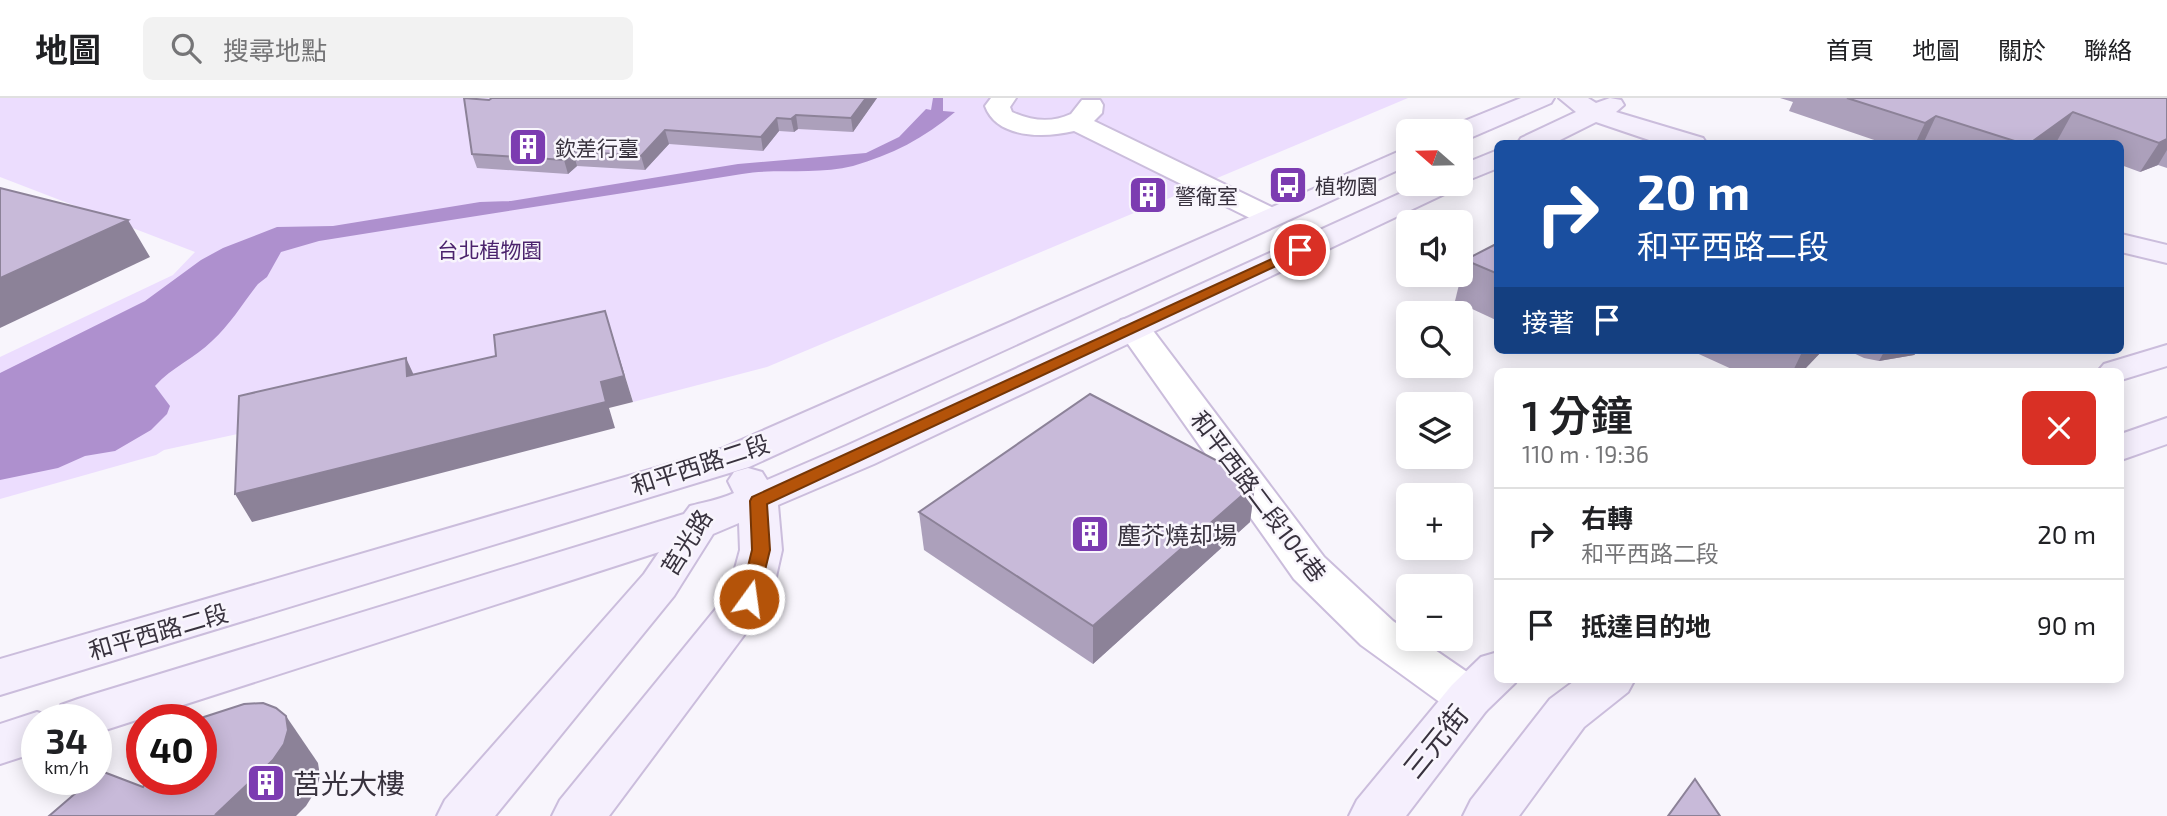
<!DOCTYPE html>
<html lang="zh-TW">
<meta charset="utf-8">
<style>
:root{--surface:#fff;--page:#f2f2f2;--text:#202124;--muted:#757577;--line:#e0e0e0}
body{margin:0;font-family:"Exo 2","Noto Sans TC",sans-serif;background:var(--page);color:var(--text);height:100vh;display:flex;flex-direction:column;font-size:26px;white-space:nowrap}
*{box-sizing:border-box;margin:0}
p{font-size:23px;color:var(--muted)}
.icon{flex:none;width:38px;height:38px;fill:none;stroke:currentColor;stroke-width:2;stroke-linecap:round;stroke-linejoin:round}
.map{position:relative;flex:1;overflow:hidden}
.sheet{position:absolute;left:1494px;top:270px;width:630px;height:315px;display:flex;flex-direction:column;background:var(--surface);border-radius:10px;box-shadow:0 4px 18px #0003}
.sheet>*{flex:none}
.guide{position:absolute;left:1494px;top:42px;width:630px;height:214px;border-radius:10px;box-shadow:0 4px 18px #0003;background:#1a4fa0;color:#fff;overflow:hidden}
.needle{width:46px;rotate:290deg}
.buttons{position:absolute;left:1396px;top:21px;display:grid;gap:14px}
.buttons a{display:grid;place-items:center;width:77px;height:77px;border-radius:10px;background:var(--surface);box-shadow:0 4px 18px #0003;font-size:35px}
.speed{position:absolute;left:21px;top:606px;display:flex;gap:14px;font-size:35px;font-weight:700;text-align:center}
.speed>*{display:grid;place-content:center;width:91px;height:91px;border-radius:50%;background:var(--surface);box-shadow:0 4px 18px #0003;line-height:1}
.speed small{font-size:18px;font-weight:400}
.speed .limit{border:10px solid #d22;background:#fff;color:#111}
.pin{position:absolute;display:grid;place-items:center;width:60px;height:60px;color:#fff;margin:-30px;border:4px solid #fff;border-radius:50%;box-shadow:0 2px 7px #0007}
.me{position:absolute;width:77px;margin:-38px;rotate:14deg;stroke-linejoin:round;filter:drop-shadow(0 0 5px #0008)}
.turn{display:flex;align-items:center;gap:24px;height:147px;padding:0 28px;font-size:32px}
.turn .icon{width:91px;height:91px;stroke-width:2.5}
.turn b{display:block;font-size:49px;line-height:60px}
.then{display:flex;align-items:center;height:66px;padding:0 28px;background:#0003;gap:14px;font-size:26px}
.round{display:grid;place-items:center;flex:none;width:74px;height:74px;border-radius:10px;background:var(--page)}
.head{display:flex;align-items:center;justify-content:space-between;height:119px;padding:0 28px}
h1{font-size:42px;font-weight:600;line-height:52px}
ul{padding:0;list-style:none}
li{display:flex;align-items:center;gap:21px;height:91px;padding:0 28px;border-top:2px solid var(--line)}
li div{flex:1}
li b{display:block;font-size:26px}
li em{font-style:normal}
header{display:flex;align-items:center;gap:42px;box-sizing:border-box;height:98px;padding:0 35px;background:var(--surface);border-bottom:2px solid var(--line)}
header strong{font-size:33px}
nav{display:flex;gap:38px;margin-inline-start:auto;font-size:24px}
.search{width:490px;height:63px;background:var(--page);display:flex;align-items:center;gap:18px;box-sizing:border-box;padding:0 24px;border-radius:10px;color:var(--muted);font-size:26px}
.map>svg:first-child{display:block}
</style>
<header>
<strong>地圖</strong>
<div class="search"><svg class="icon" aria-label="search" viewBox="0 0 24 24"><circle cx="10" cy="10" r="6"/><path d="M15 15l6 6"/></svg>搜尋地點</div>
<nav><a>首頁</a><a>地圖</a><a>關於</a><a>聯絡</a></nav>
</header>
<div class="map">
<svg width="2167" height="718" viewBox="0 0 2167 718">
<rect width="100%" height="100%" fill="#f8f5fc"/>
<!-- green -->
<path fill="#ecddfe" d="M 0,0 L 1408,0 L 767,269 L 633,304 L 624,274 L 284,326 L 164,352 L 156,357 L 0,401 L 0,259 L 173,177 L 195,154 L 0,79 Z"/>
<!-- water -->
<path fill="#ae90ce" d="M 933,0 L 943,0 L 943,13 L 955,14 C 925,40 891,57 853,68 C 818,77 778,70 742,76 C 601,99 460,120 319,143 L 281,154 L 267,179 L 258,186 C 243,205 230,227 212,243 C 195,260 172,269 155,288 L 170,308 L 167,316 L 151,332 L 115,353 L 85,358 L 58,370 L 0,382 L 0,275 L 145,203 L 201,162 L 223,150 L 277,129 L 333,128 L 480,104 L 511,103 L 738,66 L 866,55 L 899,39 L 926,11 L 931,12 Z"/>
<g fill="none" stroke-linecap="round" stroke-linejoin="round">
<!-- street casing -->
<g stroke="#cbbddc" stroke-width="4">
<g id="street">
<path d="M 991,0 L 1016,0 L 1010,9 L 1012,14 C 1031,23 1052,25 1071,16 L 1082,2 L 1100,2 L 1103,7 L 1102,15 L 1094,23 L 1280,113 L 1285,119 L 1280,125 L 1270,128 L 1260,125 L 1074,33 C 1045,40 997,41 985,8 Z"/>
<path d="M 1133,219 L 1145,222 L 1324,459 L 1393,523 L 1409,534 L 1409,541 L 1419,541 L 1486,587 L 1493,600 L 1486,613 L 1469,619 L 1452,613 L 1361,547 L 1294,481 L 1116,229 L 1121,222 Z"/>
</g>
</g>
<!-- secondary casing -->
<g stroke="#cbbddc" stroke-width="4">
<g id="secondary">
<path d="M 1521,0 L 1554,0 L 1551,5 L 1470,40 L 1461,42 L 1461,33 L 1449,33 L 1452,28 Z"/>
<path d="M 1559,0 L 1588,0 L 1596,5 L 1610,0 L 1621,2 L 1624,7 L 1616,14 L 1703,40 L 1707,46 L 1661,46 L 1596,24 L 1552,46 L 1517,46 L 1521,40 L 1576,14 Z"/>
<path d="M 1409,49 L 1409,67 L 749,369 L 0,597 L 0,561 L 721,351 Z"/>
<path d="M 1498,52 L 1498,70 L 1461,85 L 1461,67 Z"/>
<path d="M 1421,86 L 1457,86 L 1453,92 L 874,366 L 778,407 L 782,452 L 771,501 L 609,718 L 552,718 L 560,702 L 728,496 L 740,452 L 739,425 L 713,436 L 674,498 L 495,718 L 437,718 L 445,702 L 644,476 L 659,454 L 96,635 L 96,621 L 37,621 L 37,654 L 0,666 L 0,626 L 37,614 L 54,620 L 61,607 L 78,601 L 684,416 L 690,408 C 705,404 718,402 734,395 L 728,383 L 734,374 L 748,370 L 762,374 L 767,382 L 846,348 Z"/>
<path d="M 2121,136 L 2167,147 L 2167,165 L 2121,154 Z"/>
<path d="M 2167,247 L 2167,268 L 2121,282 L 2121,273 L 2098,273 L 2104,266 Z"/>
<path d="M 2167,320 L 2167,346 L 2121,362 L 2121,336 Z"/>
<path d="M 1498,554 L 1498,581 L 1517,581 L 1515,585 L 1486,613 L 1406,718 L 1349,718 L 1357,702 L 1452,587 L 1481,559 Z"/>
<path d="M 1577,581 L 1635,581 L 1628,594 L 1584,629 L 1519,718 L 1463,718 L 1471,702 L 1550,601 Z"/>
</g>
</g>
<!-- street -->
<use href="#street" fill="#fff" fill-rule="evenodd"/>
<!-- secondary -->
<use href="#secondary" fill="#f5effd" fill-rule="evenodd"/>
</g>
<!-- wall -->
<g fill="#aca0bb">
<path d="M 877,0 L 853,34 L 798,31 L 794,34 L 779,33 L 763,53 L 669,46 L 645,72 L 577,68 L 568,76 L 477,70 L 472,56 L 489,2 Z"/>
<path d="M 1780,0 L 2167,0 L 2167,70 L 2158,67 L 2140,74 L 2121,67 L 2121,46 L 2064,46 L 2057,43 L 2053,46 L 1886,46 L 1789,13 L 1793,4 Z"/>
<path d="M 1498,145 L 1498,223 L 1455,203 L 1465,162 Z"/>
<path d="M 1690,252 L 1823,252 L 1803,273 L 1736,273 Z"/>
<path d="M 1847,252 L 1920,252 L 1914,257 L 1879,263 L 1864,260 Z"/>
<path d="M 1255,386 L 1250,424 L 1093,566 L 924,452 L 919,414 Z"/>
</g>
<!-- shaded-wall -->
<g fill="#8c8298">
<path d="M 866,0 L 877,0 L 853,34 L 851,20 Z"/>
<path d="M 2073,14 L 2057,43 L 2053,46 L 2029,46 Z"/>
<path d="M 796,17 L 798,31 L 794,34 L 791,21 Z"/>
<path d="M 1936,18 L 1923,46 L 1915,46 L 1925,25 Z"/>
<path d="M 777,20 L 779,33 L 763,53 L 761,39 Z"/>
<path d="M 665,32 L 669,46 L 645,72 L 641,58 Z"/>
<path d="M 2167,41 L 2167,52 L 2158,67 L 2140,74 L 2159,45 Z"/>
<path d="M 573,53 L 577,68 L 568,76 L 564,62 Z"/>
<path d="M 128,122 L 150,159 L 0,230 L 0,180 Z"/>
<path d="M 605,213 L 633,304 L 609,310 L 615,330 L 252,424 L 235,396 L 601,284 Z"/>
<path d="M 1803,252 L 1823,252 L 1803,273 L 1793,273 Z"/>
<path d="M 1885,252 L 1920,252 L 1914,257 L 1879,263 Z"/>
<path d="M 406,260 L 418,286 L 407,278 Z"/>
<path d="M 1255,386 L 1250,424 L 1093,566 L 1093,528 Z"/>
<path d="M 286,618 L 318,665 L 320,678 L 316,692 L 306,708 L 296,718 L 218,718 L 216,716 Z"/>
</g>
<!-- building -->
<g fill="#c8bad9" stroke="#8c8298" stroke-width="2">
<path d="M 464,0 L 489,2 L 492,0 L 866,0 L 851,20 L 796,17 L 791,21 L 777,20 L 761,39 L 665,32 L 641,58 L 573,53 L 564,62 L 472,56 Z"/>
<path d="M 1847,0 L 2167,0 L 2167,41 L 2159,45 L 2073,14 L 2029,46 L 2024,46 L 1936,18 L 1925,25 Z"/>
<path d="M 0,90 L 128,122 L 0,180 Z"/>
<path d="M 1498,145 L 1498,176 L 1465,162 Z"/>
<path d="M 605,213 L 624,278 L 601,284 L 606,304 L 235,396 L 239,298 L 406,260 L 407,278 L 496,258 L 494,237 Z"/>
<path d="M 1090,296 L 1250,380 L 1255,386 L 1093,528 L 919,414 Z"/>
<path d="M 263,605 L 276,610 L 286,618 L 288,632 L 284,646 L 273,662 L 216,716 L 222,718 L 49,718 L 92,681 L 96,681 L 96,677 L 101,673 L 143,689 L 148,681 L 201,681 L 201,621 L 204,619 L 244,606 Z"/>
<path d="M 1695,681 L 1720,718 L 1668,718 Z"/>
</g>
<!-- route -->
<path fill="#b45309" stroke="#753606" stroke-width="2" d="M 1300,148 L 1306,152 L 1304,155 L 767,406 L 770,452 L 758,501 L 755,506 L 742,506 L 740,501 L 752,452 L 750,403 L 752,399 Z"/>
<!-- icons -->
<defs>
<g id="building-square" transform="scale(2.0125)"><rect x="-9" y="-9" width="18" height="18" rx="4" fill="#7c3cb1" stroke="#f8f5fc"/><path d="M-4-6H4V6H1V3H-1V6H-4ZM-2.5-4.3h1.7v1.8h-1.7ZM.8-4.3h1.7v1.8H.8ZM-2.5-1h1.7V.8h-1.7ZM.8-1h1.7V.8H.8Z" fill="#fff"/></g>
<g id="bus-square" transform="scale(2.0125)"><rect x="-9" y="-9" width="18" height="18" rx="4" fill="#7c3cb1" stroke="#f8f5fc"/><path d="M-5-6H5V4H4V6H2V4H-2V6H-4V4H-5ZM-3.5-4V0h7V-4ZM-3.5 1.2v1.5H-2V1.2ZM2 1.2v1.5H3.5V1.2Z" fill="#fff"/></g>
</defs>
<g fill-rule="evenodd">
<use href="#building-square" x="528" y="49"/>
<use href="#bus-square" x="1288" y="87"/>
<use href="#building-square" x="1148" y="97"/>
<use href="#building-square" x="1090" y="436"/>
<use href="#building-square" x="266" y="685"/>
</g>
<g text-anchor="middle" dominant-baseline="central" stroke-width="5" stroke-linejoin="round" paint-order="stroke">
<!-- far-poi labels -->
<g font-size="21" fill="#38323e" stroke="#f8f5fc" text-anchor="start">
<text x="555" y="49">欽差行臺</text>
<text x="1315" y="87">植物園</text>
<text x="1175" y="97">警衛室</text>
</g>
<!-- far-park labels -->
<g font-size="21" fill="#4b236d" stroke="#f8f5fc">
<text x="490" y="151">台北植物園</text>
</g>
<!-- street labels -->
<g font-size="24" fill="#38323e" stroke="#f8f5fc">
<text transform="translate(700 366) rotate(-18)">和平西路二段</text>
<text transform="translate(1259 398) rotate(53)">和平西路二段104巷</text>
<text transform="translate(686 444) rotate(-58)">莒光路</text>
<text transform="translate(158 533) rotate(-16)">和平西路二段</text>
</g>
<!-- poi labels -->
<g font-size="24" fill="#38323e" stroke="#f8f5fc" text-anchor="start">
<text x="1117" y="436">塵芥燒却場</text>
</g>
<!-- near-street labels -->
<g font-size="28" fill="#38323e" stroke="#f8f5fc">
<text transform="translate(1435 643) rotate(-51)">三元街</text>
</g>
<!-- near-poi labels -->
<g font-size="28" fill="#38323e" stroke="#f8f5fc" text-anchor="start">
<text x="293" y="685">莒光大樓</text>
</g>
</g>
</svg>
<div class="buttons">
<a><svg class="needle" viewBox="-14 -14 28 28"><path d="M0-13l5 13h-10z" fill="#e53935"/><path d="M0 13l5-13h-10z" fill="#757577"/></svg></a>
<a><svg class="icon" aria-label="sound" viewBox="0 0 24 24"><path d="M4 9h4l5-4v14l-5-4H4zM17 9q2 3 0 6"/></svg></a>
<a><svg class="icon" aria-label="search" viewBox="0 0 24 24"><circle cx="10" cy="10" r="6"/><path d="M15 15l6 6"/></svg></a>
<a><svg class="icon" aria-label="layers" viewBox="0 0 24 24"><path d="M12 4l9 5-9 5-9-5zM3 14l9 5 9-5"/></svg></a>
<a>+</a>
<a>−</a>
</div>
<div class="speed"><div>34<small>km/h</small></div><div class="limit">40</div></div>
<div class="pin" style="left:1300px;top:152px;background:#d93025"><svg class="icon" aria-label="arrive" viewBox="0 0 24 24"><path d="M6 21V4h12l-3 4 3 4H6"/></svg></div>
<svg class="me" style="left:749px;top:501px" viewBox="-20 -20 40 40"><circle r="17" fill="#b45309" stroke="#fff" stroke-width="3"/><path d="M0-11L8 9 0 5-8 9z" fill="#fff"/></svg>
<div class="guide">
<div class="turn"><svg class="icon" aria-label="right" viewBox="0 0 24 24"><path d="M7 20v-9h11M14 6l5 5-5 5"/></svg><div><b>20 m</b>和平西路二段</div></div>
<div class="then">接著<svg class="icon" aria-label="arrive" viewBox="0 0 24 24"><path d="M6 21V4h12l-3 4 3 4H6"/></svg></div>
</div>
<section class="sheet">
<div class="head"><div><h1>1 分鐘</h1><p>110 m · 19:36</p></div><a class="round" style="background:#d93025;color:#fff"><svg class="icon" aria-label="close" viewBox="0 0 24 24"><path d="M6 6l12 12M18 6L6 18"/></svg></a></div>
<ul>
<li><svg class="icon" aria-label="right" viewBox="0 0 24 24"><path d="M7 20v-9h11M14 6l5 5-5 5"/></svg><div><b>右轉</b><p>和平西路二段</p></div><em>20 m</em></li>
<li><svg class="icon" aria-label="arrive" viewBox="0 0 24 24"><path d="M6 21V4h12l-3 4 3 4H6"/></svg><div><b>抵達目的地</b></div><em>90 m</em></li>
</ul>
</section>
</div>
